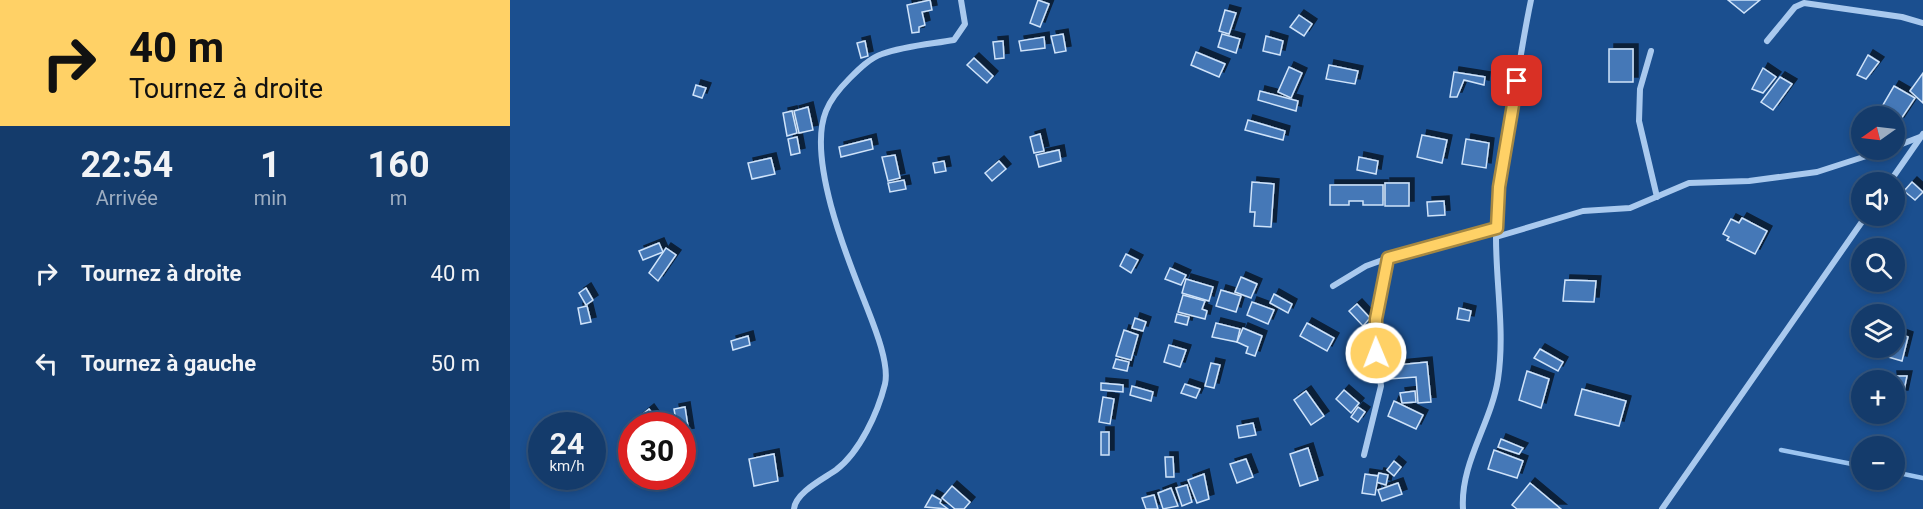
<!DOCTYPE html>
<html lang="fr">
<meta charset="utf-8">
<style>
:root{--surface:#143b6b;--page:#1d4271;--text:#f1f3f6;--muted:#9dadc1;--line:#33557e}
body{margin:0;font-family:Roboto,sans-serif;background:var(--page);color:var(--text);height:100vh;display:flex;flex-direction:column;font-size:22px;white-space:nowrap}
*{box-sizing:border-box;margin:0}
p{font-size:20px;color:var(--muted)}
.icon{flex:none;width:33px;height:33px;fill:none;stroke:currentColor;stroke-width:2;stroke-linecap:round;stroke-linejoin:round}
.map{position:relative;flex:1;overflow:hidden}
.details{display:flex;flex-direction:column;background:var(--surface);width:510px}
.details>*{flex:none}
.top-card{background:#ffd166;color:#111;overflow:hidden}
.needle{width:39px;rotate:256deg}
.tools{position:absolute;left:1341px;top:106px;display:grid;gap:12px}
.tools a{display:grid;place-items:center;width:54px;height:54px;border-radius:50%;background:var(--surface);box-shadow:0 3px 9px #0003,0 0 0 2px var(--line);font-size:30px}
.speed{position:absolute;left:18px;top:412px;display:flex;gap:12px;font-size:30px;font-weight:700;text-align:center}
.speed>*{display:grid;place-content:center;width:78px;height:78px;border-radius:50%;background:var(--surface);box-shadow:0 3px 9px #0003,0 0 0 2px var(--line);line-height:1}
.speed small{font-size:15px;font-weight:400}
.speed .limit{border:9px solid #d22;background:#fff;color:#111}
.pin{position:absolute;display:grid;place-items:center;width:51px;height:51px;color:#fff;margin:-26px;border-radius:12px;box-shadow:0 3px 9px #0006}
.me{position:absolute;width:66px;margin:-33px;rotate:359deg;stroke-linejoin:round;filter:drop-shadow(0 0 4px #0008)}
.turn{display:flex;align-items:center;gap:21px;height:126px;padding:0 30px;font-size:27px}
.turn .icon{width:78px;height:78px;stroke-width:2.5}
.turn b{display:block;font-size:42px;line-height:51px}
.eta{display:flex;justify-content:space-evenly;align-items:center;height:102px;text-align:center}
.eta b{font-size:36px;font-weight:700;line-height:42px}
ul{padding:0;list-style:none}
li{display:flex;align-items:center;gap:18px;height:90px;padding:0 30px}
li div{flex:1}
li b{display:block;font-size:22px}
li em{font-style:normal}
main{display:flex;flex:1;min-height:0}
.map>svg:first-child{display:block}
</style>
<main>
<section class="details">
<div class="top-card">
<div class="turn"><svg class="icon" aria-label="right" viewBox="0 0 24 24"><path d="M7 20v-9h11M14 6l5 5-5 5"/></svg><div><b>40 m</b>Tournez à droite</div></div>
</div>
<div class="eta">
<div><b>22:54</b><p>Arrivée</p></div>
<div><b>1</b><p>min</p></div>
<div><b>160</b><p>m</p></div>
</div>
<ul>
<li><svg class="icon" aria-label="right" viewBox="0 0 24 24"><path d="M7 20v-9h11M14 6l5 5-5 5"/></svg><div><b>Tournez à droite</b></div><em>40 m</em></li>
<li><svg class="icon" aria-label="left" viewBox="0 0 24 24"><path d="M17 20v-9H6M10 6l-5 5 5 5"/></svg><div><b>Tournez à gauche</b></div><em>50 m</em></li>
</ul>
</section>
<div class="map">
<svg width="1413" height="509" viewBox="0 0 1413 509">
<defs>
<filter id="shadow"><feDropShadow dx="5" dy="-5" stdDeviation="0" flood-color="#0009"/></filter>
</defs>
<rect width="100%" height="100%" fill="#1b4f8f"/>
<g fill="none" stroke-linecap="round" stroke-linejoin="round">
<!-- stream -->
<g stroke="#9cc4f0" stroke-width="4.5">
<path d="M 1271,450 L 1352,466"/>
<path d="M 1384,472 L 1413,478"/>
</g>
</g>
<!-- building -->
<g fill="#4478b7" stroke="#cfe3fa" stroke-width="1.5" filter="url(#shadow)">
<path d="M 420,0 L 422,10 L 412,12 L 415,25 L 409,27 L 409,32 L 402,33 L 397,5 Z"/>
<path d="M 528,0 L 539,4 L 530,27 L 520,23 Z"/>
<path d="M 1218,0 L 1250,0 L 1234,13 Z"/>
<path d="M 715,10 L 726,13 L 719,34 L 709,31 Z"/>
<path d="M 789,15 L 802,24 L 794,36 L 780,27 Z"/>
<path d="M 553,34 L 556,51 L 545,53 L 541,36 Z"/>
<path d="M 712,34 L 730,39 L 726,53 L 708,47 Z"/>
<path d="M 756,36 L 773,41 L 770,55 L 753,51 Z"/>
<path d="M 534,37 L 535,48 L 511,51 L 509,41 Z"/>
<path d="M 355,41 L 358,56 L 351,58 L 347,43 Z"/>
<path d="M 493,41 L 494,58 L 485,59 L 483,42 Z"/>
<rect x="1099" y="49" width="24" height="33"/>
<path d="M 686,52 L 715,64 L 709,77 L 681,65 Z"/>
<path d="M 1358,55 L 1369,62 L 1356,79 L 1347,75 Z"/>
<path d="M 464,58 L 483,76 L 477,83 L 457,65 Z"/>
<path d="M 819,65 L 848,71 L 845,84 L 816,79 Z"/>
<path d="M 779,67 L 792,73 L 781,98 L 768,92 Z"/>
<path d="M 1253,68 L 1266,77 L 1253,93 L 1242,89 Z"/>
<path d="M 944,72 L 975,77 L 974,85 L 954,80 L 947,97 L 940,97 Z"/>
<path d="M 1413,73 L 1413,103 L 1400,91 Z"/>
<path d="M 1270,77 L 1282,84 L 1263,110 L 1251,102 Z"/>
<path d="M 186,85 L 196,88 L 192,98 L 183,95 Z"/>
<path d="M 1384,86 L 1405,98 L 1389,122 L 1370,110 Z"/>
<path d="M 750,91 L 788,101 L 786,111 L 748,100 Z"/>
<path d="M 298,107 L 303,130 L 289,133 L 284,111 Z"/>
<path d="M 282,111 L 287,133 L 277,136 L 273,113 Z"/>
<path d="M 738,120 L 775,131 L 773,140 L 735,130 Z"/>
<path d="M 530,134 L 534,151 L 524,153 L 520,137 Z"/>
<path d="M 912,135 L 937,140 L 932,163 L 907,157 Z"/>
<path d="M 287,137 L 290,153 L 281,155 L 278,139 Z"/>
<path d="M 361,139 L 363,149 L 331,157 L 329,147 Z"/>
<path d="M 956,139 L 979,143 L 976,168 L 952,164 Z"/>
<path d="M 549,150 L 551,161 L 529,167 L 526,155 Z"/>
<path d="M 385,155 L 390,178 L 378,181 L 372,157 Z"/>
<path d="M 849,157 L 868,161 L 866,174 L 847,170 Z"/>
<path d="M 261,158 L 265,174 L 242,179 L 238,163 Z"/>
<path d="M 434,161 L 436,171 L 425,173 L 423,163 Z"/>
<path d="M 489,161 L 496,169 L 482,181 L 475,173 Z"/>
<path d="M 394,180 L 396,189 L 380,192 L 378,183 Z"/>
<path d="M 742,182 L 764,184 L 761,227 L 744,226 L 745,212 L 740,212 Z"/>
<path d="M 1402,182 L 1413,192 L 1405,200 L 1394,191 Z"/>
<rect x="875" y="183" width="24" height="23"/>
<path d="M 820,185 L 873,185 L 873,205 L 853,205 L 853,201 L 839,201 L 839,205 L 820,205 Z"/>
<path d="M 934,201 L 935,215 L 918,216 L 917,202 Z"/>
<path d="M 1232,218 L 1257,231 L 1245,254 L 1217,240 L 1219,237 L 1213,234 L 1221,219 L 1229,223 Z"/>
<path d="M 149,243 L 153,252 L 133,260 L 129,251 Z"/>
<path d="M 156,248 L 166,255 L 148,281 L 139,273 Z"/>
<path d="M 616,254 L 628,260 L 621,273 L 610,266 Z"/>
<path d="M 660,268 L 676,275 L 671,285 L 655,279 Z"/>
<path d="M 731,277 L 747,284 L 741,298 L 725,292 Z"/>
<path d="M 676,279 L 703,287 L 699,301 L 672,293 Z"/>
<path d="M 1055,280 L 1086,281 L 1084,302 L 1053,301 Z"/>
<path d="M 76,288 L 83,300 L 76,305 L 69,293 Z"/>
<path d="M 711,290 L 731,296 L 726,312 L 706,306 Z"/>
<path d="M 764,294 L 782,304 L 778,313 L 760,303 Z"/>
<path d="M 673,295 L 695,301 L 692,309 L 697,311 L 695,319 L 668,312 Z"/>
<path d="M 742,302 L 764,310 L 758,324 L 737,315 Z"/>
<path d="M 847,304 L 860,318 L 853,326 L 839,311 Z"/>
<path d="M 77,306 L 81,322 L 71,324 L 68,308 Z"/>
<path d="M 949,308 L 961,311 L 959,321 L 947,319 Z"/>
<path d="M 667,314 L 679,317 L 677,325 L 665,322 Z"/>
<path d="M 625,318 L 636,322 L 633,331 L 622,328 Z"/>
<path d="M 706,323 L 730,329 L 727,342 L 702,337 Z"/>
<path d="M 797,323 L 824,338 L 817,351 L 790,336 Z"/>
<path d="M 733,328 L 752,336 L 745,356 L 736,353 L 738,347 L 727,342 Z"/>
<path d="M 614,330 L 628,335 L 621,360 L 606,356 Z"/>
<path d="M 1384,332 L 1398,337 L 1392,361 L 1368,354 L 1370,348 L 1384,348 Z"/>
<path d="M 238,336 L 240,345 L 223,350 L 221,341 Z"/>
<path d="M 659,345 L 676,350 L 670,367 L 654,362 Z"/>
<path d="M 1030,349 L 1053,362 L 1048,371 L 1024,358 Z"/>
<path d="M 606,359 L 619,362 L 617,371 L 603,368 Z"/>
<path d="M 917,362 L 921,402 L 908,403 L 906,377 L 879,379 L 877,366 Z"/>
<path d="M 701,363 L 710,365 L 704,388 L 695,386 Z"/>
<path d="M 1017,371 L 1039,379 L 1031,408 L 1009,400 Z"/>
<path d="M 1382,376 L 1397,376 L 1393,395 L 1384,395 Z"/>
<path d="M 591,383 L 613,385 L 613,392 L 591,390 Z"/>
<path d="M 675,384 L 690,389 L 686,398 L 671,393 Z"/>
<path d="M 622,386 L 643,392 L 641,401 L 620,395 Z"/>
<path d="M 1072,389 L 1116,401 L 1109,426 L 1065,415 Z"/>
<path d="M 834,390 L 849,403 L 841,413 L 826,399 Z"/>
<path d="M 796,391 L 814,416 L 801,425 L 784,400 Z"/>
<path d="M 905,391 L 906,402 L 892,403 L 890,393 Z"/>
<path d="M 593,397 L 604,399 L 600,424 L 589,422 Z"/>
<path d="M 884,401 L 913,415 L 906,429 L 878,416 Z"/>
<path d="M 175,407 L 179,433 L 172,434 L 172,426 L 167,426 L 164,409 Z"/>
<path d="M 848,407 L 855,412 L 848,422 L 841,417 Z"/>
<path d="M 139,409 L 144,416 L 131,426 L 123,426 L 121,424 Z"/>
<path d="M 743,423 L 746,435 L 729,438 L 727,426 Z"/>
<rect x="591" y="432" width="8" height="23"/>
<path d="M 991,439 L 1013,448 L 1009,454 L 988,447 Z"/>
<path d="M 798,448 L 808,480 L 790,486 L 780,454 Z"/>
<path d="M 984,450 L 1013,461 L 1007,478 L 978,469 Z"/>
<path d="M 264,454 L 268,481 L 244,486 L 239,459 Z"/>
<path d="M 655,457 L 663,457 L 664,477 L 656,477 Z"/>
<path d="M 736,459 L 743,477 L 727,483 L 720,464 Z"/>
<path d="M 884,461 L 891,467 L 884,476 L 877,470 Z"/>
<path d="M 869,473 L 878,475 L 876,485 L 866,482 Z"/>
<path d="M 694,474 L 699,499 L 687,503 L 678,480 Z"/>
<path d="M 855,474 L 868,476 L 865,495 L 852,493 Z"/>
<path d="M 888,483 L 892,494 L 872,501 L 868,490 Z"/>
<path d="M 1020,483 L 1051,509 L 1007,509 L 1002,505 Z"/>
<path d="M 677,485 L 682,502 L 672,506 L 666,488 Z"/>
<path d="M 442,486 L 460,502 L 454,509 L 445,509 L 432,498 Z"/>
<path d="M 661,488 L 668,506 L 653,509 L 648,493 Z"/>
<path d="M 422,495 L 431,500 L 430,503 L 438,509 L 415,507 Z"/>
<path d="M 644,495 L 648,509 L 636,509 L 632,498 Z"/>
</g>
<g fill="none" stroke-linecap="round" stroke-linejoin="round">
<!-- minor -->
<g stroke="#a9c9ee" stroke-width="6">
<path d="M 1257,41 L 1285,7 L 1294,3 L 1392,17 L 1413,23"/>
<path d="M 1141,51 L 1130,89 L 1129,121 L 1147,197"/>
<path d="M 1384,147 L 1410,137"/>
<path d="M 1379,183 L 1413,134"/>
<path d="M 986,237 L 1073,211 L 1120,208 L 1179,183 L 1239,181 L 1307,172 L 1375,150"/>
<path d="M 823,286 L 856,266 L 878,258 L 987,228"/>
<path d="M 854,455 L 871,386 L 864,336 L 878,258"/>
<path d="M 284,509 C 285,493 313,479 326,470 C 350,452 368,412 375,384 C 380,362 362,321 354,300 C 336,255 297,158 316,111 C 321,98 330,88 340,78 C 349,69 360,58 372,54 C 394,46 421,44 444,40 L 455,24 L 451,0"/>
<path d="M 953,509 C 950,463 981,424 988,379 C 995,332 986,285 986,238 C 986,197 994,157 1001,116 C 1007,78 1013,38 1021,0"/>
<path d="M 1152,509 L 1356,216"/>
</g>
</g>
<g fill="none" stroke-linecap="round" stroke-linejoin="round">
<!-- route casing -->
<g stroke="#a68842" stroke-width="15">
<path id="route" d="M 866,353 L 866,319 L 878,258 L 987,228 L 989,187 L 1007,81"/>
</g>
<!-- route -->
<use href="#route" stroke="#ffd166" stroke-width="10"/>
</g>
</svg>
<div class="tools">
<a><svg class="needle" viewBox="-14 -14 28 28"><path d="M0-13l5 13h-10z" fill="#e53935"/><path d="M0 13l5-13h-10z" fill="#9dadc1"/></svg></a>
<a><svg class="icon" aria-label="sound" viewBox="0 0 24 24"><path d="M4 9h4l5-4v14l-5-4H4zM17 9q2 3 0 6"/></svg></a>
<a><svg class="icon" aria-label="search" viewBox="0 0 24 24"><circle cx="10" cy="10" r="6"/><path d="M15 15l6 6"/></svg></a>
<a><svg class="icon" aria-label="layers" viewBox="0 0 24 24"><path d="M12 4l9 5-9 5-9-5zM3 14l9 5 9-5"/></svg></a>
<a>+</a>
<a>−</a>
</div>
<div class="speed"><div>24<small>km/h</small></div><div class="limit">30</div></div>
<div class="pin" style="left:1007px;top:81px;background:#d93025"><svg class="icon" aria-label="arrive" viewBox="0 0 24 24"><path d="M6 21V4h12l-3 4 3 4H6"/></svg></div>
<svg class="me" style="left:866px;top:353px" viewBox="-20 -20 40 40"><circle r="17" fill="#ffd166" stroke="#fff" stroke-width="3"/><path d="M0-11L8 9 0 5-8 9z" fill="#fff"/></svg>
</div>
</main>
